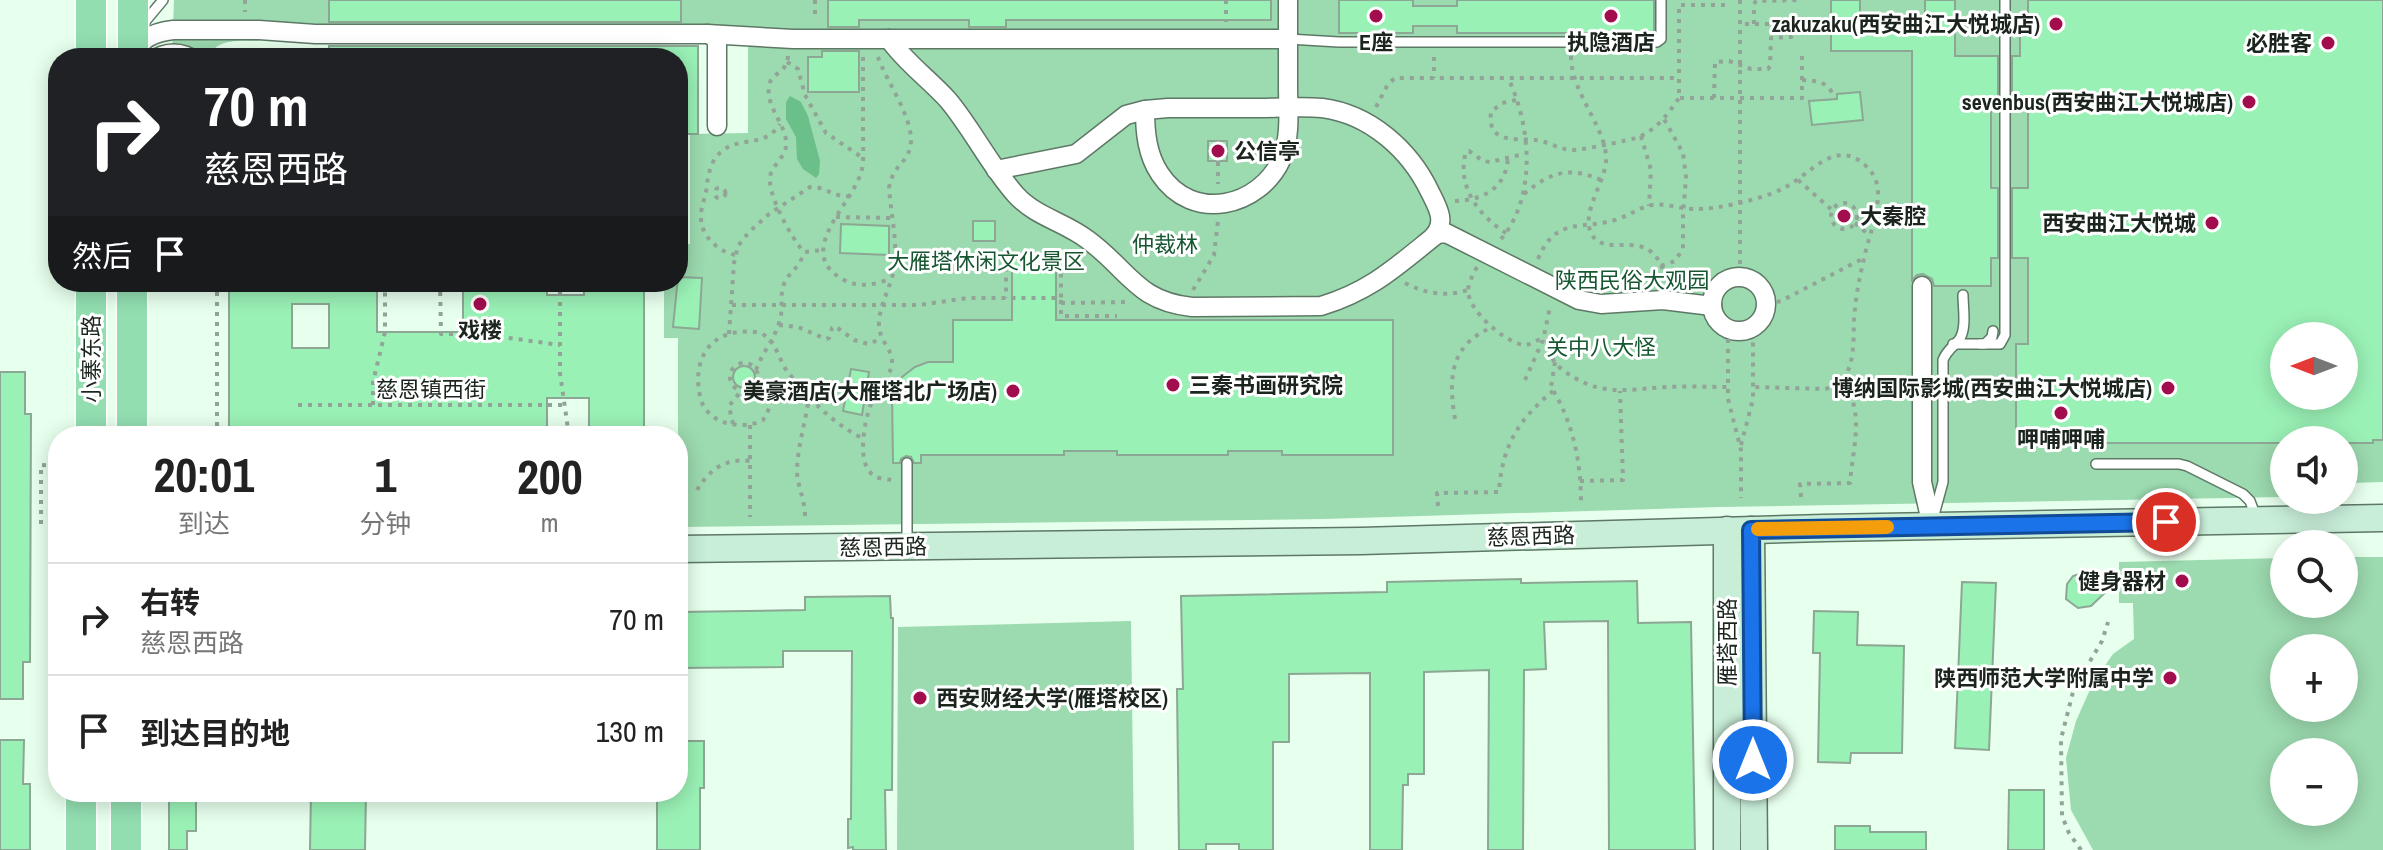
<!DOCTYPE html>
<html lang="zh">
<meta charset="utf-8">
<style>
:root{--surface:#fff;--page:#f2f2f2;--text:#222;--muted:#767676;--line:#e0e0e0}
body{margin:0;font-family:"Archivo Narrow","Noto Sans SC",sans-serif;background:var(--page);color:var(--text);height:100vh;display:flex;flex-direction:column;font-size:30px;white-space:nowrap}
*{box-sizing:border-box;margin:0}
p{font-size:26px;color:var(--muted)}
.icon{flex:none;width:44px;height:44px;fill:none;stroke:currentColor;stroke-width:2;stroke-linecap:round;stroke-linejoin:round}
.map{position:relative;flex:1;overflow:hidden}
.panel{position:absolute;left:48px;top:426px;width:640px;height:376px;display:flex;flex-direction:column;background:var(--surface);border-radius:32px;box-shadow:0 4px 20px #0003}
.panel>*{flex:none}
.hud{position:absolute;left:48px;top:48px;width:640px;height:244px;border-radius:32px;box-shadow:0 4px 20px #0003;background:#202124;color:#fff;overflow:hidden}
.needle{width:52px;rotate:270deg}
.buttons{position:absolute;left:2270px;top:322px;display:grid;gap:16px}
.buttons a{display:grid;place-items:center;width:88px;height:88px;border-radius:50%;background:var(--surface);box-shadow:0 4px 20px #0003;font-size:40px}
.pin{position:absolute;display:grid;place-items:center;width:68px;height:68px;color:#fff;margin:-34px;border:4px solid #fff;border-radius:50%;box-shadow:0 2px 8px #0007}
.me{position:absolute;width:88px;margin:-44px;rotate:0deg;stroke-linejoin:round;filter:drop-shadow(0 0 6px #0008)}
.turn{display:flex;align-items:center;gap:28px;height:168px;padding:0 24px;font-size:36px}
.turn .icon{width:104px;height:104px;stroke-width:2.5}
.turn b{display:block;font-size:56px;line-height:68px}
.then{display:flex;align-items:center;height:76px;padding:0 24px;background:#0003;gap:16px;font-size:30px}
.eta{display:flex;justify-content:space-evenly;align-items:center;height:136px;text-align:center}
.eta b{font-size:48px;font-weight:800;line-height:56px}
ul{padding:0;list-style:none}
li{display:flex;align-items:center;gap:24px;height:112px;padding:0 24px;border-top:2px solid var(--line)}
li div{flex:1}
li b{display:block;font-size:30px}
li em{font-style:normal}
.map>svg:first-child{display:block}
</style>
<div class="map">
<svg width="2383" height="850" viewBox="0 0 2383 850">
<rect width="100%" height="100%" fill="#e7ffed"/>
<!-- green -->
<g fill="#9cdaaf" fill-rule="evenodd">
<path d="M 174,0 L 2383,0 L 2383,482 L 2351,483 L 2344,486 L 2344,440 L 2284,440 L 2284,497 L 1719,507 L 1323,519 L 678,527 L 678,338 L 664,338 L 664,282 L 678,282 L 678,245 L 690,244 L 690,134 L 748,133 L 748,36 L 259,30 L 259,41 C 238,41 218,38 207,58 L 172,58 ZM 2284,336 L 2344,336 L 2344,396 L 2284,396 Z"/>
<path d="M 2344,557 L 2383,557 L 2383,850 L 2093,850 L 2071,810 L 2066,758 L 2076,721 L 2093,683 L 2113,654 L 2134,639 L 2133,603 L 2119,603 L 2119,562 L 2284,558 L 2284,604 L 2344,604 ZM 2344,648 L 2344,708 L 2284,708 L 2284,648 ZM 2344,752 L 2344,812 L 2284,812 L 2284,752 Z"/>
<path d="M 1131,621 L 1134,850 L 897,850 L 898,627 Z"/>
</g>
<!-- water -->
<path fill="#6ac088" d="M 790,96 L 801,102 L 808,116 L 820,161 L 819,174 L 816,178 L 803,169 L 797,159 L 796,137 L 786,119 L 786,102 Z"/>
<!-- building -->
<g fill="#9af1b6" stroke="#8ca794" stroke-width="2" fill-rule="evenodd">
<rect x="329" y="0" width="352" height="22"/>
<path d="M 828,0 L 1271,0 L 1271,20 L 1006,20 L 1006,27 L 969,27 L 969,20 L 859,20 L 859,27 L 828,27 Z"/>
<path d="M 1339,0 L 1413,0 L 1413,6 L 1457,6 L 1457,0 L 1654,0 L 1654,33 L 1457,33 L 1457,26 L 1413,26 L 1413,33 L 1339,33 Z"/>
<path d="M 1831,0 L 1860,0 L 1860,15 L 1925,15 L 1925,0 L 1955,0 L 1955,56 L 1998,56 L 1998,100 L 1991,100 L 1991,188 L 1998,188 L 1998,258 L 1991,258 L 1991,286 L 1934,286 L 1932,279 L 1923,274 L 1917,275 L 1912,280 L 1912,51 L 1831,51 Z"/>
<path d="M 2028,0 L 2383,0 L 2383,440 L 2373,440 L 2373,443 L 2344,443 L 2344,440 L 2284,440 L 2284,443 L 2066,443 L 2066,446 L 2016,446 L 2016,344 L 2028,344 L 2028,258 L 2012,258 L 2012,188 L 2028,188 L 2028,100 L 2012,100 L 2012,56 L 2020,56 L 2020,30 L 2028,30 ZM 2284,336 L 2344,336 L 2344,396 L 2284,396 Z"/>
<path d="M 329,46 L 698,46 L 698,134 L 678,134 L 678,58 L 329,58 Z"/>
<path d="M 822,51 L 859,51 L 859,92 L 808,92 L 808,57 L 822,57 Z"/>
<path d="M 1860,92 L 1863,120 L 1812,125 L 1809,101 L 1837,99 L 1837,94 Z"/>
<rect x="1208" y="141" width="19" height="20"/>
<rect x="973" y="221" width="22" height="20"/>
<path d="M 841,224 L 889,226 L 889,255 L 840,253 Z"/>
<path d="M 1012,259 L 1056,259 L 1056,320 L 1393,320 L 1393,455 L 1282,455 L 1282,451 L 1228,451 L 1228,455 L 1117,455 L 1117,451 L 1064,451 L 1064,455 L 921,455 L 921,463 L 914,463 L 911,457 L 906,456 L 901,459 L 900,463 L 893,463 L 892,393 L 902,377 L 915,367 L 928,362 L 953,362 L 953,320 L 1012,320 Z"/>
<path d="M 678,277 L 702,278 L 699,329 L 673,327 Z"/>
<path d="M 229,282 L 377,283 L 377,332 L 463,332 L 463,282 L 547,282 L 547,295 L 584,295 L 584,282 L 644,282 L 644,436 L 589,436 L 589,398 L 547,398 L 547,436 L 229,436 ZM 292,304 L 329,304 L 329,348 L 292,348 Z"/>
<circle cx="744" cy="377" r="11"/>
<path d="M 851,369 L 869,372 L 862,415 L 843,411 Z"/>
<path d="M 0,372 L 25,372 L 25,414 L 31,414 L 30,662 L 23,662 L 23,699 L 0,699 Z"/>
<path d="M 2085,572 L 2098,574 L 2110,588 L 2091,606 L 2078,608 L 2066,599 L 2067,584 L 2073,576 Z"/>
<path d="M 1521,579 L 1521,583 L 1637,581 L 1638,623 L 1691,622 L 1695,850 L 1609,850 L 1608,621 L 1544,622 L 1546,669 L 1524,670 L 1523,850 L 1488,850 L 1489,670 L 1424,672 L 1424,774 L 1408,774 L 1408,785 L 1403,785 L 1402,850 L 1370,850 L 1370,673 L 1289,674 L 1289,742 L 1273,742 L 1273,850 L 1239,850 L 1239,844 L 1206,844 L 1206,850 L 1179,850 L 1177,689 L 1183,689 L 1181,596 L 1387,592 L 1387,582 Z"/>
<path d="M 1962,582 L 1996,583 L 1989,750 L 1955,748 Z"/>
<path d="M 890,596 L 891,618 L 893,618 L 892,790 L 885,790 L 886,850 L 853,850 L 853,847 L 848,848 L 848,819 L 851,819 L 852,651 L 783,651 L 783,667 L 678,668 L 678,612 L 805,610 L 805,597 Z"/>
<path d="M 1814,611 L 1858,612 L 1857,645 L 1904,646 L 1902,753 L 1851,753 L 1850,763 L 1818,762 L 1820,653 L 1813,653 Z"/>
<path d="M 0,740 L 24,740 L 23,784 L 30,784 L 30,850 L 0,850 Z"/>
<path d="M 678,741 L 704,741 L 704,788 L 700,788 L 700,850 L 657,850 L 657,792 L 678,792 Z"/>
<path d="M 2009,790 L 2044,790 L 2044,850 L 2008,850 Z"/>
<path d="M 169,792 L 196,792 L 196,831 L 187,831 L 187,850 L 169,850 Z"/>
<path d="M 311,792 L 366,792 L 365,850 L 310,850 Z"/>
<path d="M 1835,826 L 1870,826 L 1870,832 L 1926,832 L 1926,850 L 1835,850 Z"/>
</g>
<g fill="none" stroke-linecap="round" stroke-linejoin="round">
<!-- lane casing -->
<g stroke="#5e7866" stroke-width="12">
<g id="lane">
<path d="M 143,24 L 163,0"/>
<path d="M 1288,39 L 1339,42 L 1657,42 L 1661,39 L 1661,0"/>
<path d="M 148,58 C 165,46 182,46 200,58"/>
<path d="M 1953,344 L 1985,344 L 1992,337 L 1993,331"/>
<path d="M 1980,344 L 2000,344 L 2005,335 L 2005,0"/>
<path d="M 907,463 L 907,543"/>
<path d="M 2096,464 L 2179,464 L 2187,466 L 2243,494 L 2250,501 L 2256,517"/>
<path d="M 1934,515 L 1943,482 L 1943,360 C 1947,350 1953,347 1959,340 C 1967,329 1963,308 1963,295"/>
</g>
</g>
<!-- street casing -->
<g stroke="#5e7866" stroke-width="21">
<g id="street">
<path d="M 707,34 L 793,39 L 1288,39"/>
<path d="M 889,39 C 905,62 929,79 948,100 C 973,130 990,166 1016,195 C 1036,217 1065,222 1088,240 C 1129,270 1136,301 1192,307 L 1321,306 C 1371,291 1397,266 1437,234 L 1446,233 L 1579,300 L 1601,304 L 1663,300 L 1712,306"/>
<path d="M 135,54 C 139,37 157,32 173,30 L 259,30 L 315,34 L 707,34 L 713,36 L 717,42 L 717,126"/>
<path d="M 1145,110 C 1145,132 1147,155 1160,174 C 1192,223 1260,208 1282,158 C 1291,136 1288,108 1288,85 C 1288,57 1288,28 1288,0"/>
<path d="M 996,170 L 1076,154 L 1126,115 L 1145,110 L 1168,108 C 1199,108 1230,108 1261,108 C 1281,108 1302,106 1322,108 C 1370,114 1410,150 1430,192 C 1438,208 1447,222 1433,237"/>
<circle cx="1739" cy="304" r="27"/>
<path d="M 1922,286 L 1922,482 L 1932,526"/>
</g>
</g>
<!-- secondary casing -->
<g stroke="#5e7866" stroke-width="29">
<g id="secondary">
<path d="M 1727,530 L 1727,850"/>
<path d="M 1751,530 L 1754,850"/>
<path d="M 678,549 L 1361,541 L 1824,528 L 2383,518"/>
</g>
</g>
<!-- primary casing -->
<g stroke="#fff" stroke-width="33">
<g id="primary">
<path d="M 91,0 L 91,58"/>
<path d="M 133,0 L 133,58"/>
<path d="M 91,282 L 91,436"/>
<path d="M 132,282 L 132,436"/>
<path d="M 81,792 L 81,850"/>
<path d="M 126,850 L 126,792"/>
</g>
</g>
<!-- path -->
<g stroke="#92a497" stroke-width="4" stroke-dasharray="4 6" stroke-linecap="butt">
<path d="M 245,0 L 245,12"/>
<path d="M 815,0 L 815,20"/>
<path d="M 1226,0 L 1226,22"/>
<path d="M 1740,0 L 1740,277"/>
<path d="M 1725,5 L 1679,5 L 1679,98 L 1802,98 L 1802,51"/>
<path d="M 1754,24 L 1754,4 L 1756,1 L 1801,0"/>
<path d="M 788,56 C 787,74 771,72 769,86 C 766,106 783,121 786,140 C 788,155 776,161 771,173 C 764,190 792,239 804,252 L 823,250"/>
<path d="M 1571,56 C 1571,94 1608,129 1606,161 C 1605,182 1581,213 1591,233 C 1606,263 1653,219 1666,281"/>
<path d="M 863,57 C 863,82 863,107 863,131 C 863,144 864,157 862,169 C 855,203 791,252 844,280 C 859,288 876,285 891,278"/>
<path d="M 878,57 C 886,81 917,123 910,148 C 906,164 893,165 889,188 C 891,217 899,245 893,274 C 889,290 880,305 879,322 C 878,341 893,349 892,362 C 892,374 880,385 875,395 C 866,411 856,457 870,472 C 875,479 885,479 892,480"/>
<path d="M 1434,57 L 1434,78"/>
<path d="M 787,62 L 798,69 L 805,95 L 826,133 L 863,158"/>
<path d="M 1802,80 C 1817,81 1829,81 1834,98"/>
<path d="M 1714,98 L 1715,62 L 1729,61 L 1751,69 L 1768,69 L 1770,66 L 1771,38 L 1791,37 L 1794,34 L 1794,26 L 1791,24 L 1741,24"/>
<path d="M 1516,100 L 1502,103 L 1491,112 C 1487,144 1514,138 1535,140 C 1547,141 1558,149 1571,150 C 1578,151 1631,140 1639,137 C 1657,129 1668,114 1679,98"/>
<path d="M 1376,107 L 1388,84 L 1395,78 L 1679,78"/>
<path d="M 1641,136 L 1651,170 L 1649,206"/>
<path d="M 1218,162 L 1218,184"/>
<path d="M 1798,180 L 1832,210"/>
<circle cx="720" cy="193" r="5.5"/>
<path d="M 1524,194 C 1550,172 1569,166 1601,180"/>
<path d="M 1455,201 C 1485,200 1507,187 1508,156"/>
<circle cx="1844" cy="216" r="13"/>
<path d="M 836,217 L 893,218"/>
<path d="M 1855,223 L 1870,236"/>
<path d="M 1506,233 C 1479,216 1456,186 1466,152 L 1469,151 L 1483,161 L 1490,162 L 1524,154"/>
<path d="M 1501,239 C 1537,197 1531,125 1508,78"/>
<path d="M 735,255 C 717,251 700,235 701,216 C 701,208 704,200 706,192 C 708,177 709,162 721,152 C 740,135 764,149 780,124"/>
<path d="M 1538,259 C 1556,215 1583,231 1618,219 C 1630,215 1640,207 1652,205 C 1666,203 1680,209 1694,209 C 1716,210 1762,199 1782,189 C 1810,176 1835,136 1866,166 C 1874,173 1878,183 1878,193 C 1878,211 1872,229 1867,246 C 1861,270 1856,293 1854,318 C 1853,343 1857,383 1825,389 L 1753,387"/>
<path d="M 1661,266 L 1675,261 L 1683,249 L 1683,215 L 1686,177 L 1683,153 L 1664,119"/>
<path d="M 1477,267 C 1473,274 1469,282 1468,290 C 1468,311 1504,341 1523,345 C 1532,346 1537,336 1546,341 C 1554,345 1550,351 1552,357 C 1555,366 1568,374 1575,378 C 1605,396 1633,389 1666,387 C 1686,386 1707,387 1728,387"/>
<path d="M 217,282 L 217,436"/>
<path d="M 440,282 L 441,334 L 480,334 L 560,345"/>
<path d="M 560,282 L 560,373 L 569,436"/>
<path d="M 1405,283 C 1426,294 1446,297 1468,290"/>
<path d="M 1193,290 L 1214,255 L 1218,221"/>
<path d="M 1061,300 L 1061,316 L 1117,316"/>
<path d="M 1061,303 L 1126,302"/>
<path d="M 1767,304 L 1781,301 L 1864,258"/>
<path d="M 732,305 L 919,305 L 968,298 L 1061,298 L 1061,255 L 1006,255 L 1006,298"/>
<path d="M 779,325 L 798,327 L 826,339 L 829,338 L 832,328 L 835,326 L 854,340 L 868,344 L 881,339"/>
<path d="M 1728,329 L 1728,399 L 1741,450 L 1741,498"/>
<path d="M 729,334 L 734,263 L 738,246 L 749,232 L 769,214 L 810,187 C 825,186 834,198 850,196"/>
<path d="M 1555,362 L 1551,387 C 1573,422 1581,461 1581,503"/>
<circle cx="744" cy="377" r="14"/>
<path d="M 756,370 C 762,353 774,340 779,323 C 784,310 779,297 784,284 C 789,271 799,270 804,252"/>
<path d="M 1525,380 L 1543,340 L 1550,307"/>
<path d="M 796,381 L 778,392 L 763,420 C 743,431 708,424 701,400 C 692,367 704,335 740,332 C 748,331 757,331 764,335 C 776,342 779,360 787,371 C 808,398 833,424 864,439"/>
<path d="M 298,405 L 563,405"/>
<path d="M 373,405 L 373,382 L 385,332 L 385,282"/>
<path d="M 1455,419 C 1448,378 1450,344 1493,327"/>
<path d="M 733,424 L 729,406 L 741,391"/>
<path d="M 750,425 L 750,517"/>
<path d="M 1741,445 L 1753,399 L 1753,329"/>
<path d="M 1580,481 L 1623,480 L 1620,391"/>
<path d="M 697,490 C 710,469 725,458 750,461"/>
<path d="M 1801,497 L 1800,484 L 1850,483 C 1853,445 1865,414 1843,380"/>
<path d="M 1438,506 L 1437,493 L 1499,492 C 1502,446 1518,420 1553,391"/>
<path d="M 805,516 C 805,500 798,488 797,472 C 797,448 806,421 809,396"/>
<path d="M 41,524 L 41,465 L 58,466"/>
<path d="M 2081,850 L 2069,833 L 2062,816 L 2061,739 L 2074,688 L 2102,641 L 2108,622"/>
</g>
<!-- lane -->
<use href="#lane" stroke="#fff" stroke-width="9"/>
<!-- street -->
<use href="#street" stroke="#fff" stroke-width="18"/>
<!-- secondary -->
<use href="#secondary" stroke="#c8eed8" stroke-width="26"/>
<!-- primary -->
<use href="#primary" stroke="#92deb1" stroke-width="30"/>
</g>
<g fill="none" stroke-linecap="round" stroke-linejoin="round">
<!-- route casing -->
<g stroke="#114b97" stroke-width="20">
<path id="route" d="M 1753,760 L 1751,530 L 2166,522"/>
</g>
<!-- route -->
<use href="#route" stroke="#1a73e8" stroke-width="14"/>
<!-- slow -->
<path stroke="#f59e0b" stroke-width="14" d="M 1758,529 L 1887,527"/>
</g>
<!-- markers -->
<g fill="#a20d4e" stroke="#fff" stroke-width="3">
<circle cx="1376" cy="16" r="8"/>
<circle cx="1611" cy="16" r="8"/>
<circle cx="2056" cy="24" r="8"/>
<circle cx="2328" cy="43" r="8"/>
<circle cx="2249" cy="102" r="8"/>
<circle cx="1218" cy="151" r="8"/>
<circle cx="1844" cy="216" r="8"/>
<circle cx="2212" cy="223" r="8"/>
<circle cx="480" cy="304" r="8"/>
<circle cx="1173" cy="385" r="8"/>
<circle cx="2168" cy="388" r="8"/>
<circle cx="1013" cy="391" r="8"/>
<circle cx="2061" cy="413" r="8"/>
<circle cx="2182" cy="581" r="8"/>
<circle cx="2170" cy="678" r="8"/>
<circle cx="920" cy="698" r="8"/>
</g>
<g text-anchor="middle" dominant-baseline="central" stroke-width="6" stroke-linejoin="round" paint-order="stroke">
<!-- poi labels -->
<g font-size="22" font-weight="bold" fill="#1b251e" stroke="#fff" text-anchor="end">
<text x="2040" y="24">zakuzaku(西安曲江大悦城店)</text>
<text x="1376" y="42" text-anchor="middle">E座</text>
<text x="1611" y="42" text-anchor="middle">执隐酒店</text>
<text x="2312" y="43">必胜客</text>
<text x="2233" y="102">sevenbus(西安曲江大悦城店)</text>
<text x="1234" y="151" text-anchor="start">公信亭</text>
<text x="1860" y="216" text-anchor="start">大秦腔</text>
<text x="2196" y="223">西安曲江大悦城</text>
<text x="480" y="330" text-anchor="middle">戏楼</text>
<text x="1189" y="385" text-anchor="start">三秦书画研究院</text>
<text x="2152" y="388">博纳国际影城(西安曲江大悦城店)</text>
<text x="997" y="391">美豪酒店(大雁塔北广场店)</text>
<text x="2061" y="439" text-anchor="middle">呷哺呷哺</text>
<text x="2166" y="581">健身器材</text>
<text x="2154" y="678">陕西师范大学附属中学</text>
<text x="936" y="698" text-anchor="start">西安财经大学(雁塔校区)</text>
</g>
<!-- park labels -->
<g font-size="22" fill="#165631" stroke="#fff">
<text x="1165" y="244">仲裁林</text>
<text x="986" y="261">大雁塔休闲文化景区</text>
<text x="1632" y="280">陕西民俗大观园</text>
<text x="1601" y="347">关中八大怪</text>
</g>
<!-- street labels -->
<g font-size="22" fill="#1b251e" stroke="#fff">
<text transform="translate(91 359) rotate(-90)">小寨东路</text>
<text x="431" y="389">慈恩镇西街</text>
<text transform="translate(1531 536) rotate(-2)">慈恩西路</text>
<text transform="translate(883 547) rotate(-1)">慈恩西路</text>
<text transform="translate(1727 642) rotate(-90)">雁塔西路</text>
</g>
</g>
</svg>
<div class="buttons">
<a><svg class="needle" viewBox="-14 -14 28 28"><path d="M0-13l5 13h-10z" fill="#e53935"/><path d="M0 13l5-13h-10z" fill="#767676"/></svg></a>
<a><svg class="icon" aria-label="sound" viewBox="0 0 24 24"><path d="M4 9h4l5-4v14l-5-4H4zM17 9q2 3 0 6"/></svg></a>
<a><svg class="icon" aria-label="search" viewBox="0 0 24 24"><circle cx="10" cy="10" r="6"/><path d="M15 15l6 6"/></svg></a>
<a>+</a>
<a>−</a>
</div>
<div class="pin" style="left:2166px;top:522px;background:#d93025"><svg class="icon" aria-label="arrive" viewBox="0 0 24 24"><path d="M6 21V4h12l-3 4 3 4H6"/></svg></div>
<svg class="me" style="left:1753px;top:760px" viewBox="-20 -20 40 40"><circle r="17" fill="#1a73e8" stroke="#fff" stroke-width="3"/><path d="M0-11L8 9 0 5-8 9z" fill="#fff"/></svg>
<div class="hud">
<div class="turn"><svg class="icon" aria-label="right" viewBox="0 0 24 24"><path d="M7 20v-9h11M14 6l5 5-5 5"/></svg><div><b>70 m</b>慈恩西路</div></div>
<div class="then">然后<svg class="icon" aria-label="arrive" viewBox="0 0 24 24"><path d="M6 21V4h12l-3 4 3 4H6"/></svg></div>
</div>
<section class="panel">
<div class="eta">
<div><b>20:01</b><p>到达</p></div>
<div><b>1</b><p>分钟</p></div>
<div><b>200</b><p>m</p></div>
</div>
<ul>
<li><svg class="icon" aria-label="right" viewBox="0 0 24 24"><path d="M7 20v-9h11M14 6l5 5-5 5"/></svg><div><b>右转</b><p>慈恩西路</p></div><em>70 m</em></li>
<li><svg class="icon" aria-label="arrive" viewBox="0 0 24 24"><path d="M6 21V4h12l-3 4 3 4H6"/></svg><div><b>到达目的地</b></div><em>130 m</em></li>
</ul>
</section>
</div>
